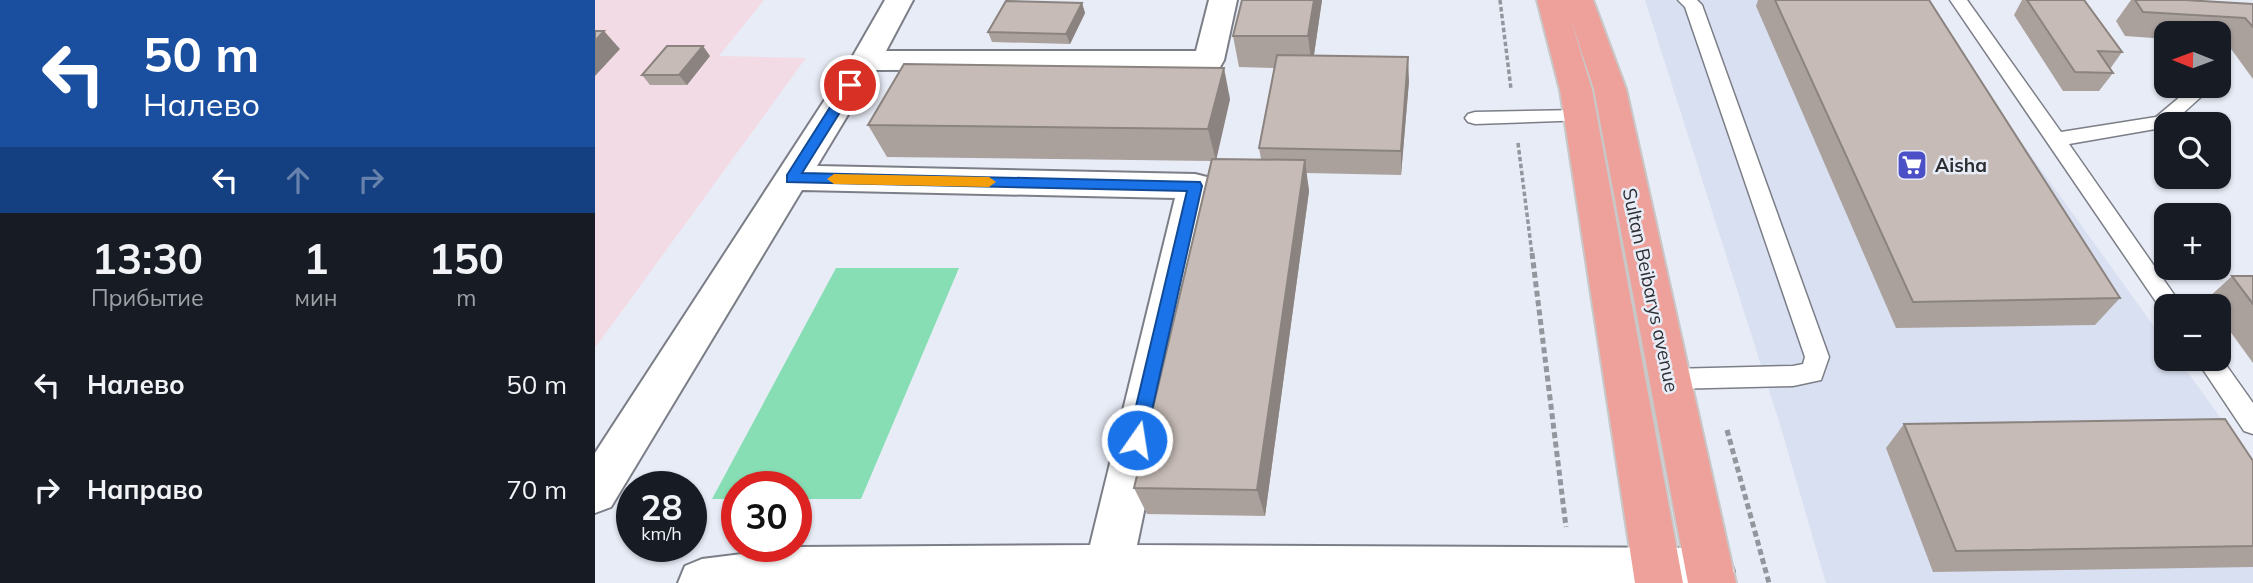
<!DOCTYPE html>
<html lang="ru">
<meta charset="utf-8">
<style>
:root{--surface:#171b24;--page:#20242c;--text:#f1f3f6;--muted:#9ea1a6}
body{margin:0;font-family:Mulish,sans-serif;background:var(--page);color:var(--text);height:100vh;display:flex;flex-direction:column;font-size:26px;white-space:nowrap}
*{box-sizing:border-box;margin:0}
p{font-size:23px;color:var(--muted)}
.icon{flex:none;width:38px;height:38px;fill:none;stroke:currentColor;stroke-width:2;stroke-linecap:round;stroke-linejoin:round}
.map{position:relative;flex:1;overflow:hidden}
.panel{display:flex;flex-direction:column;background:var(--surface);width:595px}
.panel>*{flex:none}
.guide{background:#1a4fa0;color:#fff;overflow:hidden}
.needle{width:46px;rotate:271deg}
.buttons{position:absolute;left:1559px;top:21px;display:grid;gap:14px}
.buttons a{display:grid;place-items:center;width:77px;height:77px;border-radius:14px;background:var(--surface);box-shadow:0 2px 5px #0004;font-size:35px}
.speed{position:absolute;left:21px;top:471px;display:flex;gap:14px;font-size:35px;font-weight:700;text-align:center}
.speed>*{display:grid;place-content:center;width:91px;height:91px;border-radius:50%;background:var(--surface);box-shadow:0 2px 5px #0004;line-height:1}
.speed small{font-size:18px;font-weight:400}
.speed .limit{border:10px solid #d22;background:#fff;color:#111}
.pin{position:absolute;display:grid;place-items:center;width:60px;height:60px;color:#fff;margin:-30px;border:4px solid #fff;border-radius:50%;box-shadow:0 2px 7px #0007}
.me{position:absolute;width:77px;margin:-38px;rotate:13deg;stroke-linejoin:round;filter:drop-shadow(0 0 5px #0008)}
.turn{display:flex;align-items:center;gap:24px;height:147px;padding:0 28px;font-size:32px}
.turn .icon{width:91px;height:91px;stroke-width:2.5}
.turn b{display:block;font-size:49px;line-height:60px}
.lanes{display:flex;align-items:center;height:66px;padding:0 28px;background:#0003;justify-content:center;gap:35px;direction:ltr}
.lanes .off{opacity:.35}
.eta{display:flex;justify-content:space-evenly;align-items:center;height:119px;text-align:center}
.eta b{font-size:42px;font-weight:700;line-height:49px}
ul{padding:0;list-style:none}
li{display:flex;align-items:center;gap:21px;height:105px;padding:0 28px}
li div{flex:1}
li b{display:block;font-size:26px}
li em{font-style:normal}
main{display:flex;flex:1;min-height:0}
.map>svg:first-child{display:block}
</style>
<main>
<section class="panel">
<div class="guide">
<div class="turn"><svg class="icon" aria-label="left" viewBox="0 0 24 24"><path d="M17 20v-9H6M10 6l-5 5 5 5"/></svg><div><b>50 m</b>Налево</div></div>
<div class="lanes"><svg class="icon" aria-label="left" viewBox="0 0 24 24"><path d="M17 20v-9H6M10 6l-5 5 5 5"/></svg><svg class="icon off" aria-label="ahead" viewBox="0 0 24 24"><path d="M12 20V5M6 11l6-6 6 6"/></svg><svg class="icon off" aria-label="right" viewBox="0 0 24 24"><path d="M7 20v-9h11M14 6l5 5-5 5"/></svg></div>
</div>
<div class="eta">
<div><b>13:30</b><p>Прибытие</p></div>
<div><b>1</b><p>мин</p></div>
<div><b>150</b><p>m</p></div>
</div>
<ul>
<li><svg class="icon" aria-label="left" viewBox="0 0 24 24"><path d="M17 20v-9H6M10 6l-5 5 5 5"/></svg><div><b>Налево</b></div><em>50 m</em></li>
<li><svg class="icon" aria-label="right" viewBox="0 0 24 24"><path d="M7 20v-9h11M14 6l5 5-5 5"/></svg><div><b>Направо</b></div><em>70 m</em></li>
</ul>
</section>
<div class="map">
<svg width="1658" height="583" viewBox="0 0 1658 583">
<rect width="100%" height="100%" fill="#e8ecf6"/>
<!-- built -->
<path fill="#d9e0f1" d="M 1050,0 L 1324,0 L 1571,343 L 1572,359 L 1583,359 L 1623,414 L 1658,485 L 1658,583 L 1231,583 L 1186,428 Z"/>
<!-- education -->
<path fill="#f3dbe5" d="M 0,0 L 169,0 L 124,56 L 211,58 L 0,348 Z"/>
<!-- green -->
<path fill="#88deb4" d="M 241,268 L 364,268 L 266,499 L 201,499 L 201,486 L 142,486 L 142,499 L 117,499 Z"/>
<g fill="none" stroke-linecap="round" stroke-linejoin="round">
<!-- lane casing -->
<g stroke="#7b7e87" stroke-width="3">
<g id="lane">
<path d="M 1083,0 L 1102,0 L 1107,5 L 1234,357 L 1226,380 L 1198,386 L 1075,389 L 1066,386 L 1063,379 L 1066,372 L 1075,369 L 1198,366 L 1208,364 L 1210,357 L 1090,7 Z"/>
<path d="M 1355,0 L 1372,0 L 1466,132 L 1561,117 L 1598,86 L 1618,86 L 1576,124 L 1572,124 L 1572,127 L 1474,144 L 1587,306 L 1572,306 L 1572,314 L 1568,312 Z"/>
<path d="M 985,110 L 992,112 L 995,116 L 992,120 L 880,124 L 873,122 L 870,118 L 873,114 L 880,112 Z"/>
<path d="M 1624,355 L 1658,403 L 1658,434 L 1649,431 L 1601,359 L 1624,359 Z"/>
</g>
</g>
<!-- street casing -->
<g stroke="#7b7e87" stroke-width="4">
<path id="street" d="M 290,0 L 318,0 L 291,51 L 601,51 L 614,0 L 642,0 L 629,60 L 625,67 L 614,69 L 280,70 L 222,166 L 600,174 L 612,177 L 617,186 L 542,545 L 1115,548 L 1132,555 L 1139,571 L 1134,583 L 83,583 L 90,566 L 107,559 L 202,547 L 495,545 L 580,198 L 207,190 L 16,507 L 0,513 L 0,453 L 255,61 Z"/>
</g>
<!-- primary casing -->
<g stroke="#c8c8c9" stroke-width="4">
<path id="primary" d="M 942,0 L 998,0 L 1031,89 L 1141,583 L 1093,583 L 999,89 L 975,17 L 997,90 L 1088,583 L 1040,583 L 965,90 Z"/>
</g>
<!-- path-far1 -->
<g stroke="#94969e" stroke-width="3.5" stroke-dasharray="4.5 2.5" stroke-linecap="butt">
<path d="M 905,0 L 916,89"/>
<path d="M 923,143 L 937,254"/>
</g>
<!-- path -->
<g stroke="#94969e" stroke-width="5" stroke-dasharray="6 3.5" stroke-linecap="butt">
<path d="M 937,253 L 971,527"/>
<path d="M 1132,430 L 1174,583"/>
</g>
<!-- lane -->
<use href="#lane" fill="#fff" fill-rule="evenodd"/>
<!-- street -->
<use href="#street" fill="#fff" fill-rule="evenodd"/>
<!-- primary -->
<use href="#primary" fill="#eea19b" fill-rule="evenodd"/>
</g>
<!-- wall -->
<g fill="#aaa19d">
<path d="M 727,0 L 719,55 L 814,81 L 806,175 L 711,173 L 714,191 L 670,516 L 552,514 L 539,488 L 616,161 L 292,157 L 273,125 L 635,99 L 621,159 L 666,159 L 664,148 L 679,68 L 644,67 L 638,36 Z"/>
<path d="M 1163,0 L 1334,0 L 1525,298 L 1500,325 L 1301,328 L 1161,6 Z"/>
<path d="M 1427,0 L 1489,0 L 1527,52 L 1515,69 L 1518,73 L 1504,91 L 1468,91 L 1419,15 Z"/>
<path d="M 1536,0 L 1590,0 L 1658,4 L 1658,79 L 1631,42 L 1624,42 L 1624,33 L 1572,33 L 1572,39 L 1530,36 L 1521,21 Z"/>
<path d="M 487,3 L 490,13 L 475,44 L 397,42 L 393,32 Z"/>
<path d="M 115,56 L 92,85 L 55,85 L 47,75 Z"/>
<path d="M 1637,276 L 1658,276 L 1658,363 L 1624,316 L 1624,306 L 1617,306 L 1612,299 Z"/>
<path d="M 1309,424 L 1658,461 L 1658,567 L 1338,572 L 1291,448 Z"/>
</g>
<!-- shaded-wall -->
<g fill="#8b837f">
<path d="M 719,0 L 727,0 L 717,68 L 713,36 Z"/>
<path d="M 487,3 L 490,13 L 475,44 L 471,34 Z"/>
<path d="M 9,31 L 25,49 L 0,76 L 0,41 Z"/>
<path d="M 108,46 L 115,56 L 92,85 L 84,75 Z"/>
<path d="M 813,57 L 814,81 L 806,175 L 806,151 Z"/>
<path d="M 629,68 L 635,99 L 621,161 L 613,129 Z"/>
<path d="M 710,160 L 714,191 L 670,516 L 662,490 Z"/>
</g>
<!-- building -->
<g fill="#c6bbb6" stroke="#8b837f" stroke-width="2">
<path d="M 647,0 L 719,0 L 713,36 L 638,36 Z"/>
<path d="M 1180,0 L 1334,0 L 1525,298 L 1318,302 Z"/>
<path d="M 1432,0 L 1489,0 L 1527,52 L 1503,51 L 1518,73 L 1480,72 Z"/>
<path d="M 1540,0 L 1590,0 L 1658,4 L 1658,27 L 1650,18 L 1548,12 Z"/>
<path d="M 411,1 L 487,3 L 471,34 L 393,32 Z"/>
<path d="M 0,31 L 9,31 L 0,41 Z"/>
<path d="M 72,46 L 108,46 L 84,75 L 47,75 Z"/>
<path d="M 682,55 L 813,57 L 806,151 L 664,148 Z"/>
<path d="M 309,64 L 629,68 L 613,129 L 273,125 Z"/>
<path d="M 617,159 L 710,160 L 662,490 L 539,488 Z"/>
<path d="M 1637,276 L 1658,276 L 1658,304 Z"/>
<path d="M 1630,419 L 1658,461 L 1658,546 L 1361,551 L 1309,424 Z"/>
</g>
<!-- route -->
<path fill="#1a73e8" stroke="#114b97" stroke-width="2" d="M 255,80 L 262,85 L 207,173 L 605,182 L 607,186 L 549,446 L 542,448 L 536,446 L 533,440 L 592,191 L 192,182 L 192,175 L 251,82 Z"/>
<!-- slow -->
<path fill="#f59e0b" d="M 239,174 L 394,177 L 401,182 L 394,187 L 239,184 L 232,179 Z"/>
<!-- icons -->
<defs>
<g id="supermarket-square" transform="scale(1.575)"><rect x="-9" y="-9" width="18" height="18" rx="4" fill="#4b50c6" stroke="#e8ecf6"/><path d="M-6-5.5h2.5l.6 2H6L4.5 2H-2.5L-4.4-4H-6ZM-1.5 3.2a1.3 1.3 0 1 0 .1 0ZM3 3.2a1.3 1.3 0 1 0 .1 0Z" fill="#fff"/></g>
</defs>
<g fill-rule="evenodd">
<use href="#supermarket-square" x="1317" y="165"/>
</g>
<g text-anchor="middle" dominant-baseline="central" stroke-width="5" stroke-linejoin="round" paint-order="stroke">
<!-- poi labels -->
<g font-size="19" font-weight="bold" fill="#2c2d31" stroke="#e8ecf6" text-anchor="start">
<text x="1340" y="165">Aisha</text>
</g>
<!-- street labels -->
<g font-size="19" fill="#2c2d31" stroke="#e8ecf6">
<text transform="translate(1056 290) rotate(78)">Sultan Beibarys avenue</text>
</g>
</g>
</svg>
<div class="buttons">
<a><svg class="needle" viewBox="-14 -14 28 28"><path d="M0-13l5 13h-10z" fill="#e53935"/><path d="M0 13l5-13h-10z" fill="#9ea1a6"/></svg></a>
<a><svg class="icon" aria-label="search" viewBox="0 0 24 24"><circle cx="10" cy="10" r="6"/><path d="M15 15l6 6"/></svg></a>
<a>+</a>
<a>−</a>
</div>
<div class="speed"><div>28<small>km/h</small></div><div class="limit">30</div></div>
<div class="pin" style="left:255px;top:85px;background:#d93025"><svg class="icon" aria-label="arrive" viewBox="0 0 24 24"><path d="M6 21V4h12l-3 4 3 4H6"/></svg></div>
<svg class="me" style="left:542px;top:440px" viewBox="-20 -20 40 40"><circle r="17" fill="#1a73e8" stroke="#fff" stroke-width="3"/><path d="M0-11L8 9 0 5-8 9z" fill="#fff"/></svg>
</div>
</main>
